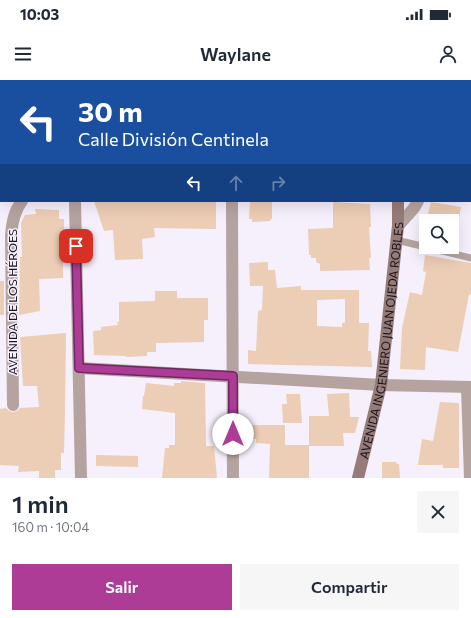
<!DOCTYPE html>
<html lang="es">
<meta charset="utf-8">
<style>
:root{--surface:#fff;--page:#f6f6f7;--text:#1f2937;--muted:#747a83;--accent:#ad3c97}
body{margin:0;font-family:Commissioner,sans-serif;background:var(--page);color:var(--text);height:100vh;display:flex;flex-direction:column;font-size:15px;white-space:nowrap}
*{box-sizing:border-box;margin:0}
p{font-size:13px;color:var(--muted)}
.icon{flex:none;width:22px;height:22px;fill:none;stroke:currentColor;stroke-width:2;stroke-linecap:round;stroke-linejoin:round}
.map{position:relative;height:398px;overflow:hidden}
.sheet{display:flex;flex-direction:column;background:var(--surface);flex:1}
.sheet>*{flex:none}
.top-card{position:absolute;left:0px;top:0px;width:471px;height:122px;box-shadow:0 4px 16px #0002;background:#1a4fa0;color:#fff;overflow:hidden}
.buttons{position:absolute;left:419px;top:134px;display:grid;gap:8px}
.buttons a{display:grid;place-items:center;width:40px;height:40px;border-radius:0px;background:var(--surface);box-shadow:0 4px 16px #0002;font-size:20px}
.pin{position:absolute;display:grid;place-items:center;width:34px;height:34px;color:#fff;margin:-17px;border-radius:8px;box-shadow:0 2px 6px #0006}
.me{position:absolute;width:44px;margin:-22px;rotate:0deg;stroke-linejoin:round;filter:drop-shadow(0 0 3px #0008)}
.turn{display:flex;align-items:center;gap:14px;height:84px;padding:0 12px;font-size:18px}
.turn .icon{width:52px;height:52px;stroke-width:2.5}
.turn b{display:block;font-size:28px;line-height:34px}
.lanes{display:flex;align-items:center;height:38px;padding:0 12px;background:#0003;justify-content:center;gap:20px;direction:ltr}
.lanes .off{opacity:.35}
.round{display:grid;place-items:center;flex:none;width:42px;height:42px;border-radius:0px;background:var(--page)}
.head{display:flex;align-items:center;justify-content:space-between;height:68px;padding:0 12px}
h1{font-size:24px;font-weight:600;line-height:30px}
.button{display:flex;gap:8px;margin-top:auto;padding:8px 12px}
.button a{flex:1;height:46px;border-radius:0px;background:var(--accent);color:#fff;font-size:16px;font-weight:600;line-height:46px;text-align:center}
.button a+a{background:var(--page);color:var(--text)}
.status{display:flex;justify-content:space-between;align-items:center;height:28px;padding:0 20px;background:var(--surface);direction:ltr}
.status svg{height:11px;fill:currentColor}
header{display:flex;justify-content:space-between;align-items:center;height:52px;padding:0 12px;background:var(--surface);font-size:18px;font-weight:600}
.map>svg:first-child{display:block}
</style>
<div class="status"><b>10:03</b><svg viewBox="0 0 49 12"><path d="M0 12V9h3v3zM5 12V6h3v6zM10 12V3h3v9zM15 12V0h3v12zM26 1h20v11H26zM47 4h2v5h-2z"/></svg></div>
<header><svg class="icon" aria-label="menu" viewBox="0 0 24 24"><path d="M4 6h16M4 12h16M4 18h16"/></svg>Waylane<svg class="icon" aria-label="person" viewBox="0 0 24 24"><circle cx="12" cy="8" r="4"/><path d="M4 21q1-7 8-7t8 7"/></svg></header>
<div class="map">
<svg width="471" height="398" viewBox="0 0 471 398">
<rect width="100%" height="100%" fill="#f6effc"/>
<!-- building -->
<g fill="#eccdb5" fill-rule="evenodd">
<path d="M 94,121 L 216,121 L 216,149 L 154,148 L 155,157 L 142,159 L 143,179 L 115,180 L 113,150 L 104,151 Z"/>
<path d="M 250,121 L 272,121 L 272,139 L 270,140 L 270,141 L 252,142 L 252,139 L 249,139 Z"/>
<path d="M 333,122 L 370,124 L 371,147 L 369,147 L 371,178 L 369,178 L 370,190 L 320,191 L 320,184 L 316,182 L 316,178 L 311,178 L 311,175 L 309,175 L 308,149 L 333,148 Z"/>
<path d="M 431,122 L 461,127 L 458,144 L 452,143 L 452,141 L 444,141 L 427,138 Z"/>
<path d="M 35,129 L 59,130 L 59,139 L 64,139 L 65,179 L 63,179 L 63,198 L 39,199 L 40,231 L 19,235 L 20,177 L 22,177 L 21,143 L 25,135 L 36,134 Z"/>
<path d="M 425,175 L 471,183 L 471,215 L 469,214 L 458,272 L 426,267 L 425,290 L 400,289 L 402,248 L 410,212 L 422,215 L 426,192 L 423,191 Z"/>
<path d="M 268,182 L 268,190 L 275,190 L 277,208 L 301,206 L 301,210 L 359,210 L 359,243 L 369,243 L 368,271 L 371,271 L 372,287 L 248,284 L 248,270 L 256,271 L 258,231 L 262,230 L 263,206 L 250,206 L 249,183 ZM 345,219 L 345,243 L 342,243 L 342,247 L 317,246 L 317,220 Z"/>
<rect x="0" y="201" width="4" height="34"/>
<path d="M 155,211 L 177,211 L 177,218 L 208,218 L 208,240 L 204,240 L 204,262 L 156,263 L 156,272 L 147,272 L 147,276 L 126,277 L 126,276 L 94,275 L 93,251 L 101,250 L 101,247 L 118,245 L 117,242 L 119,242 L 119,222 L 155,221 Z"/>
<path d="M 66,253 L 65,331 L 64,373 L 61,373 L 61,390 L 55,390 L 55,398 L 39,398 L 39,391 L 18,392 L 19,386 L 0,385 L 0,329 L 6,328 L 9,331 L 13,332 L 17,331 L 20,328 L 39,327 L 37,306 L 23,306 L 20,257 Z"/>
<path d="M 181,301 L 205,303 L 206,366 L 214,366 L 217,398 L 162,398 L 165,368 L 169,368 L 169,365 L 175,365 L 175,333 L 142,329 L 143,316 L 144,316 L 146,303 L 174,306 L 174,303 L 181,303 Z"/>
<path d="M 349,313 L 350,337 L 359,337 L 355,353 L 343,353 L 344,366 L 309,366 L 309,398 L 269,398 L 270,364 L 256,363 L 256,359 L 248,359 L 248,345 L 285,345 L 285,365 L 309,365 L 309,336 L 329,336 L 327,314 Z"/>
<path d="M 286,314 L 300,314 L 302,343 L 283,343 L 282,324 L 287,324 Z"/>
<path d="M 440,322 L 459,323 L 459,388 L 443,388 L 443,385 L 418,385 L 422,359 L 433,361 Z"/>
<path d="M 96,375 L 138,376 L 138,387 L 96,386 Z"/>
<path d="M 382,382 L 396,382 L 397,384 L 399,384 L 400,398 L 382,398 Z"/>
</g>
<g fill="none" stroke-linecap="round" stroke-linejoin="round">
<!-- lane -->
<g stroke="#b5a39f" stroke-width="7">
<path d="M 396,160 L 426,167"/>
<path d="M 426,167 L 471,178"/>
</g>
<!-- street -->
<g stroke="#b5a39f" stroke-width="12">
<path d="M 76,0 L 76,1"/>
<path d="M 232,0 L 232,1"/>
<path d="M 452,1 L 452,0"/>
<path d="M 0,15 L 1,15"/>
<path d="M 470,28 L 471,28"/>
<path d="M 75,121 L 81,398"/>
<path d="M 232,121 L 233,398"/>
<path d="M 398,146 L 414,128 L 418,121"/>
<path d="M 79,288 L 381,305 L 471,307"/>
<path d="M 467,307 L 470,398"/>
<path d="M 13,325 L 11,156 C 12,143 14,131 22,121"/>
</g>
<!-- secondary -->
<g stroke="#967c78" stroke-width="12">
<path d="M 398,0 L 398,1"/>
<path id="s1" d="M 358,398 L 381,305 L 398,146 L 398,121"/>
</g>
</g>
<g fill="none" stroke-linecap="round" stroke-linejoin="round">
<!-- route casing -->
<g stroke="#702762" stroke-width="10">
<path id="route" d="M 76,166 L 79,288 L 233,296 L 233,354"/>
</g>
<!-- route -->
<use href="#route" stroke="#ad3c97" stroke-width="7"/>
</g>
<g text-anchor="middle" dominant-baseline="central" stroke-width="3" stroke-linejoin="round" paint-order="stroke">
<!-- street labels -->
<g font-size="12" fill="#19131e" stroke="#f6effc">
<text transform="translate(12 222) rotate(-90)">AVENIDA DE LOS HÉROES</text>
<text stroke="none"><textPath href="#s1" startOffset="140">AVENIDA INGENIERO JUAN OJEDA ROBLES</textPath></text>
</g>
</g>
</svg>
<div class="buttons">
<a><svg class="icon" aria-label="search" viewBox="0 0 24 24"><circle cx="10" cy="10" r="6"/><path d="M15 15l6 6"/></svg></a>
</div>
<div class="pin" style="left:76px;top:166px;background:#d93025"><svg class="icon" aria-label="arrive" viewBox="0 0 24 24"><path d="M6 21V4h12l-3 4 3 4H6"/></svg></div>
<svg class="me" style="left:233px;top:354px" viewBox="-20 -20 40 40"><circle r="19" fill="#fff"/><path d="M0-13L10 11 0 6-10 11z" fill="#ad3c97"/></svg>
<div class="top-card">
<div class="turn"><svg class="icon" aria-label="left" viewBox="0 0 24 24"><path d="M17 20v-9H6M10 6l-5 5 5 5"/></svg><div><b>30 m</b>Calle División Centinela</div></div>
<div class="lanes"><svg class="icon" aria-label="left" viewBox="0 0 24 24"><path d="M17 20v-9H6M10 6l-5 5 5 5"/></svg><svg class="icon off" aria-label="ahead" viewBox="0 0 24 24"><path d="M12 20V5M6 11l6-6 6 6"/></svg><svg class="icon off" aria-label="right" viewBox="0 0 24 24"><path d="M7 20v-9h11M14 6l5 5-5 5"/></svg></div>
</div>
</div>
<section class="sheet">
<div class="head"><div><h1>1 min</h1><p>160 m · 10:04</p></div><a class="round"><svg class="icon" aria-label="close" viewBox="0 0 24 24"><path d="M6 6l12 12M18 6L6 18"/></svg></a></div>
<div class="button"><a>Salir</a><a>Compartir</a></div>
</section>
